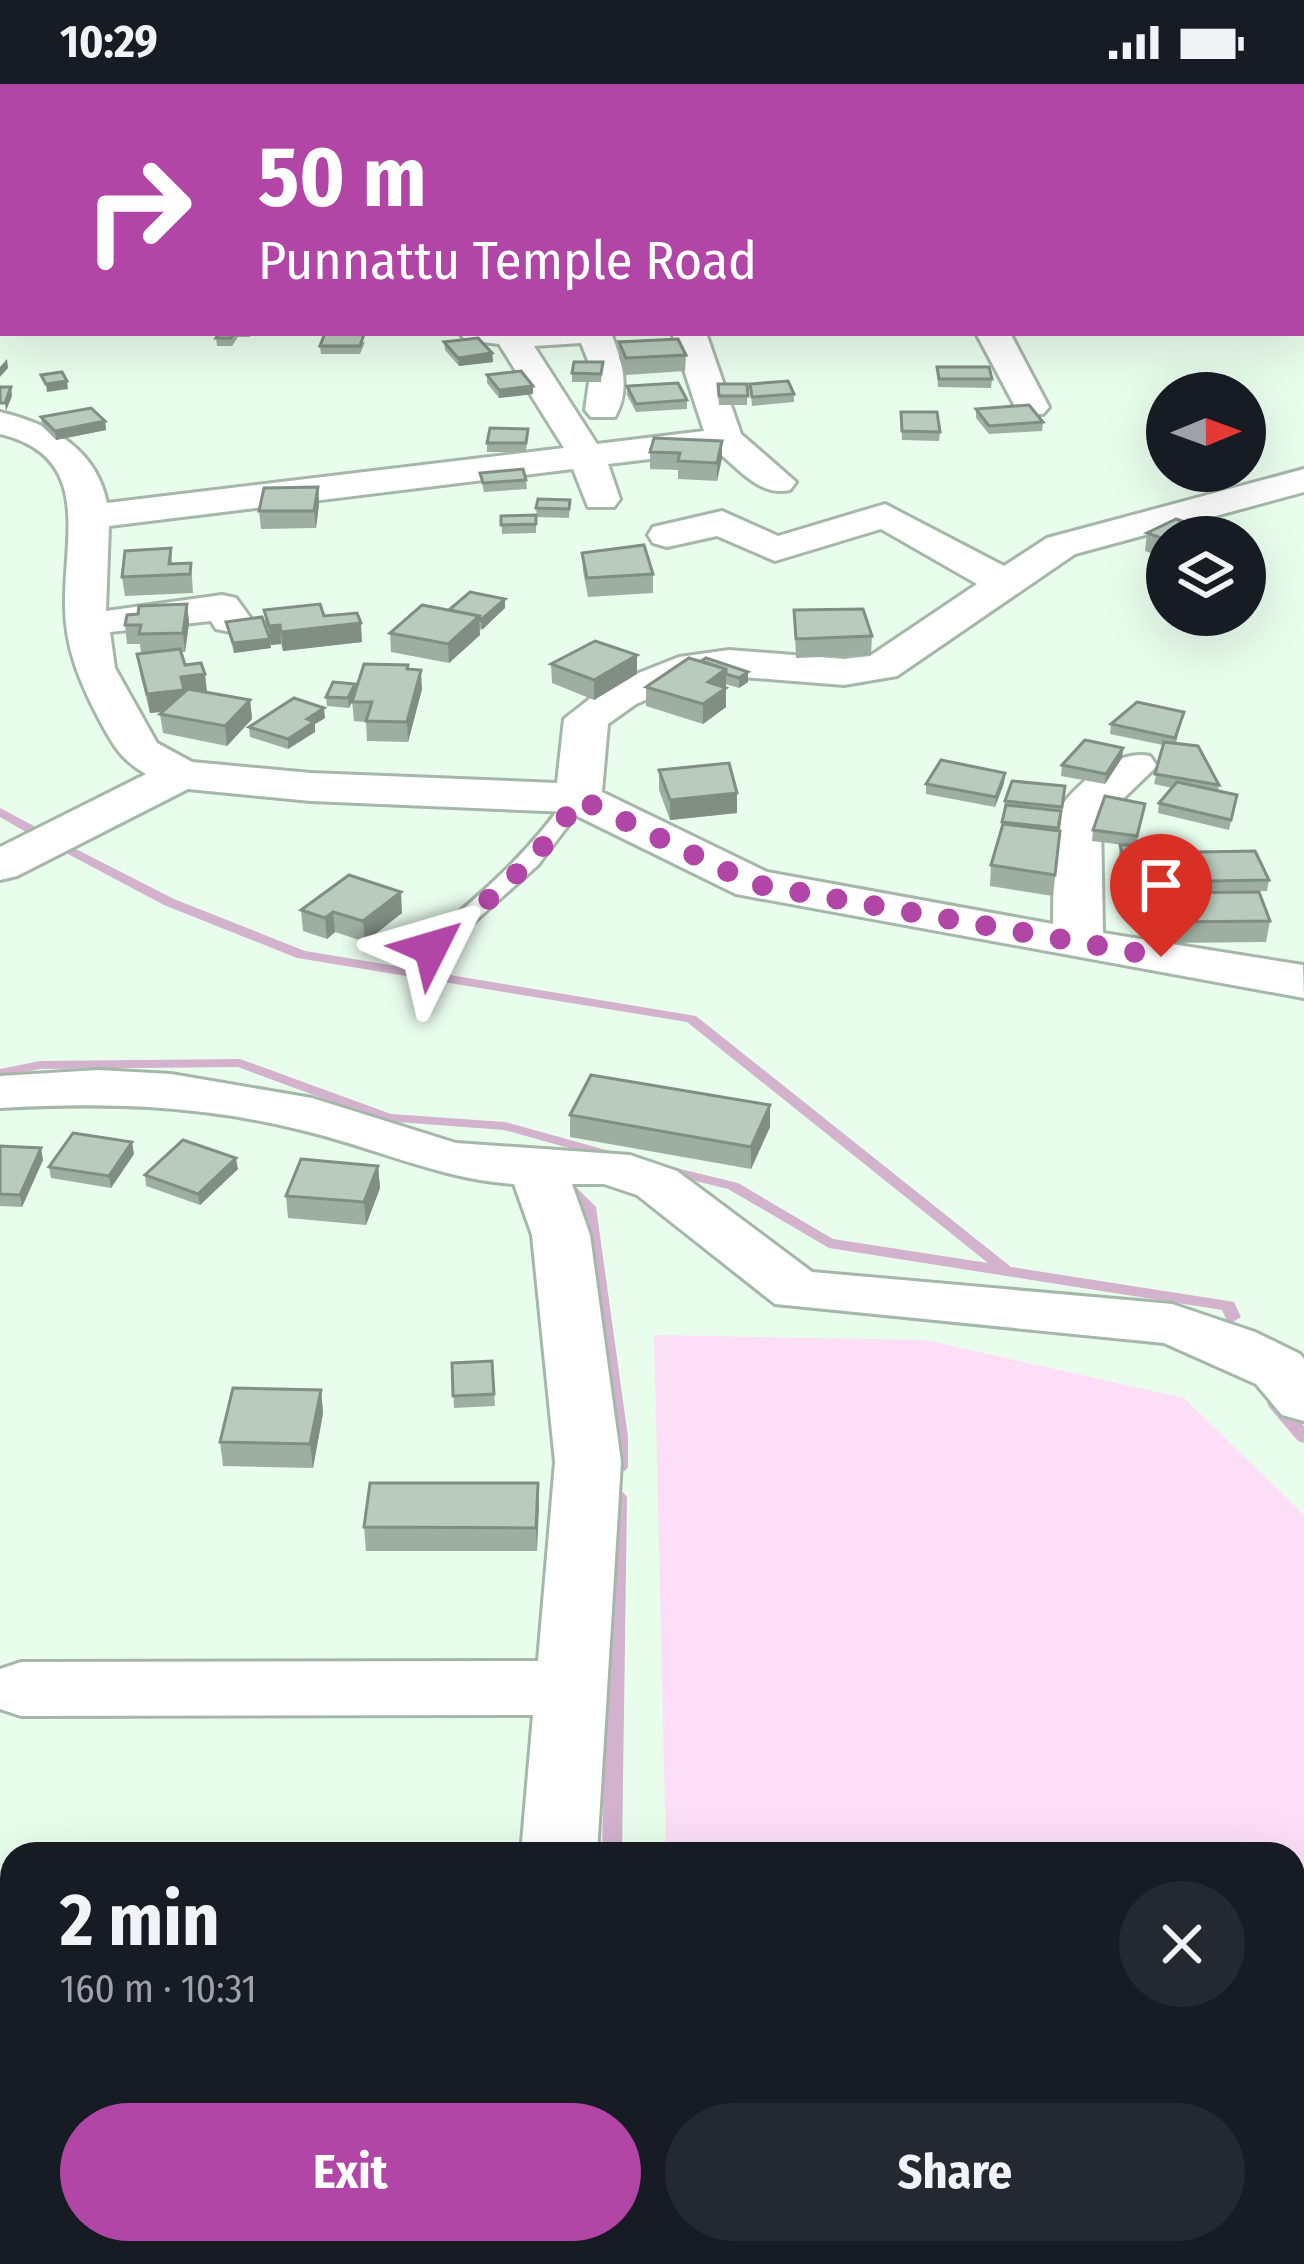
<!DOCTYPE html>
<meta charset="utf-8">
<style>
:root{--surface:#171b24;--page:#242831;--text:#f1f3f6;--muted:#9ea1a6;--accent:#b146a7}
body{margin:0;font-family:"Fira Sans Condensed",sans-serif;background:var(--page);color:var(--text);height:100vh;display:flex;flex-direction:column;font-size:45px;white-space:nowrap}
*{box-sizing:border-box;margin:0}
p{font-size:39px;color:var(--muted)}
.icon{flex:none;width:66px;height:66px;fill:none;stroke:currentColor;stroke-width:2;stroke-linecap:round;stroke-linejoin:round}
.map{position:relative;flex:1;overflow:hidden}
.sheet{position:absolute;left:0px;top:1758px;width:1305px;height:423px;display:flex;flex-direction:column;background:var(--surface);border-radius:36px 36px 0 0;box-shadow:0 12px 48px #0002}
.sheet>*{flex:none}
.top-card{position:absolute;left:0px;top:0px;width:1305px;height:252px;box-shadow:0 12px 48px #0002;background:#b146a7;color:#fff;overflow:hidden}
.needle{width:78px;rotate:89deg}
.controls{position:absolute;left:1146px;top:288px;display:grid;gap:24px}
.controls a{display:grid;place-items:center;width:120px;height:120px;border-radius:50%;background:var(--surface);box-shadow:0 12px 48px #0002;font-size:60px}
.pin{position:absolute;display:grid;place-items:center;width:102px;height:102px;color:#fff;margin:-123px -51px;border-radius:50% 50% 50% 0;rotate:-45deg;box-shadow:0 0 12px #0007}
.pin .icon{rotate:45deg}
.me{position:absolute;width:132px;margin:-66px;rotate:50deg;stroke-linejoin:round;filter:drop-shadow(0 0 9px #0008)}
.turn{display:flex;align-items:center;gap:42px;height:252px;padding:0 60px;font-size:54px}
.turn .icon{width:156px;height:156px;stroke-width:2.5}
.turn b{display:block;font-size:84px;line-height:102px}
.round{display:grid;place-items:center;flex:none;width:126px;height:126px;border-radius:63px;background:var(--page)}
.headline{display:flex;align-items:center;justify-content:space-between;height:204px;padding:0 60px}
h1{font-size:72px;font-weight:700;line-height:90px}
.cta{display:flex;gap:24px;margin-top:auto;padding:24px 60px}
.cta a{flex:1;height:138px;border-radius:72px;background:var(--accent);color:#fff;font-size:48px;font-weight:700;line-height:138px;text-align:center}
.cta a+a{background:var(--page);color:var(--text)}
.status{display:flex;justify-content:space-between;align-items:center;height:84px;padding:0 60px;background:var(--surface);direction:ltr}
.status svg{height:33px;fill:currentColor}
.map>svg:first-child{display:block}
</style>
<div class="status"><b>10:29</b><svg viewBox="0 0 49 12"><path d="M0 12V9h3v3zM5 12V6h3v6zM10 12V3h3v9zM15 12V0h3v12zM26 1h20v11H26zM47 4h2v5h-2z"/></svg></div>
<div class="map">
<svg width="1304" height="2180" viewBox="0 0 1304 2180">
<rect width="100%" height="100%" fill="#e9fded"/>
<!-- green -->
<path fill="#fcdff7" d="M 654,1251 L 926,1256 L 1184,1314 L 1304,1431 L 1304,2180 L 675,2180 L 674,2169 L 1293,2169 L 1293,1770 L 666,1770 Z"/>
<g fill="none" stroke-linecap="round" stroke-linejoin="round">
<!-- stream -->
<g fill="#d2b2cd" fill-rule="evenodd">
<path d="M 3,72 L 3,76 L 0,77 L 0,73 Z"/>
<path d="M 0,724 L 34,742 L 36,745 L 34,748 L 26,748 L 0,733 Z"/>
<path d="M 72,763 L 174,815 L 305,867 L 696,932 L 1011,1183 L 1228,1217 L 1234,1218 L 1241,1233 L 1233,1238 L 1227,1237 L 1222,1226 L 829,1164 L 728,1105 L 655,1087 L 653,1084 L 660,1080 L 738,1099 L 833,1155 L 988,1179 L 687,938 L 297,874 L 164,821 L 68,770 L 66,767 Z"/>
<path d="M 240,975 L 391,1030 L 505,1038 L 624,1071 L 626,1074 L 619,1078 L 504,1046 L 384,1037 L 238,983 L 40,985 L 0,993 L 0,985 L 40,977 Z"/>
<path d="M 566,1096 L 571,1098 L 596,1123 L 628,1353 L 628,1383 L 625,1387 L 613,1387 L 610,1383 L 612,1353 L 581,1124 L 558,1101 Z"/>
<path d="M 1275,1313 L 1281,1315 L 1304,1342 L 1304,1359 L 1298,1357 L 1269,1323 L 1267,1319 L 1269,1315 Z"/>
<path d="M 618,1407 L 624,1409 L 627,1413 L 622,1770 L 602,1770 L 609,1413 L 612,1409 Z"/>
<rect x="602" y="2169" width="24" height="11"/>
</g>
<!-- lane casing -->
<g stroke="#a4b7a8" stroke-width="6">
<g id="lane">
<path d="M 1154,0 L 1166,0 L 1167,3 L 1155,3 Z"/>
<path d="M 578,707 L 589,714 L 538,781 L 439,869 L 423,869 L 419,864 L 423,859 C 478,813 530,769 570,709 Z"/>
</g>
</g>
<!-- street casing -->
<g stroke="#a4b7a8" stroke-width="6">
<g id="street">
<rect x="1302" y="28" width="2" height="16"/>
<rect x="1302" y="158" width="2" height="18"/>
<path d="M 460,249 L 611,249 C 622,277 631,305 615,333 L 591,333 L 585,326 L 591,284 L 581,259 L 534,262 L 597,360 L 704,347 L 672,249 L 706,249 L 741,350 L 796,398 L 790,406 C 760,413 739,385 717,367 L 608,380 L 620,415 L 614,423 L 588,423 L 573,385 L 109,442 L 106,527 L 222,511 L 236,514 L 252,536 L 246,545 L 231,548 L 216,545 L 211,537 L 110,548 L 115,584 L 157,659 L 192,678 L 311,689 L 557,699 L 564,635 L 606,602 L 679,573 L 729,566 L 844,575 L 870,572 L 977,500 L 881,445 L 775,477 L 717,452 L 667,463 L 653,459 L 648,451 L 653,443 L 722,427 L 778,452 L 885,420 L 1004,482 L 1047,454 L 1304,385 L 1304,408 L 1075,470 L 897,592 L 844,601 L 729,592 L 689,597 L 636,620 L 608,640 L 602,708 L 767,788 L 1053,840 L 1054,732 C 1073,703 1115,664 1150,672 L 1157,682 L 1101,736 L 1103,849 L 1303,881 L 1304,914 L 736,810 L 569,728 L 311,717 L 188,705 L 17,792 L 0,796 L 0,763 L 146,690 C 121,676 113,661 99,635 C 80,598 65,564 65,521 C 64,452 93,372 0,350 L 0,328 C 50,340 96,364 107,419 L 564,364 L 499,260 L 465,256 Z"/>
<path d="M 976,249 L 1010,249 L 1049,323 L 1043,330 L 1019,330 Z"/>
<path d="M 98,986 L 171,990 L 312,1014 L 456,1059 L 630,1071 L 677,1087 L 812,1188 L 1172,1220 L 1255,1248 L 1300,1270 L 1304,1275 L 1304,1337 L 1282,1331 L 1256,1300 L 1164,1259 L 775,1220 L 637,1111 L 604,1100 L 572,1100 L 590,1151 L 621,1378 L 597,1770 L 521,1770 L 533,1631 L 21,1632 L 0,1625 L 0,1585 L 21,1578 L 538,1577 L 555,1378 L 532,1151 L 514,1100 C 439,1095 374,1063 301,1046 C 201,1021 103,1018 0,1024 L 0,992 Z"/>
<path d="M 519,2169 L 607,2169 L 606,2180 L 518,2180 Z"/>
</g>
</g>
<!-- lane -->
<use href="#lane" fill="#fff" fill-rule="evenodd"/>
<!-- street -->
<use href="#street" fill="#fff" fill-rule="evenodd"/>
</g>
<!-- wall -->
<g fill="#9eafa2">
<path d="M 25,0 L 97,0 L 95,3 L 25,3 Z"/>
<path d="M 140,0 L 182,0 L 181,3 L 140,3 Z"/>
<path d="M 637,0 L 1024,0 L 993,3 L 641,3 Z"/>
<path d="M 219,249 L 252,249 L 250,253 L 238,253 L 232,262 L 217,262 L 216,254 Z"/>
<path d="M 365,258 L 360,270 L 321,270 L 320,262 Z"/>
<path d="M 444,258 L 492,269 L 493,278 L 459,282 L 445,266 Z"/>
<path d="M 619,258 L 686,271 L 685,287 L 626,291 L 619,274 Z"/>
<path d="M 603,278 L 601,298 L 572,298 L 572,289 Z"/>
<path d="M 937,283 L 992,295 L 991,304 L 938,303 Z"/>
<path d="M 487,291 L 533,310 L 499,314 L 487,299 Z"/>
<path d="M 747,300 L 747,321 L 719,321 L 718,309 Z"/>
<path d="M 750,300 L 794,310 L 794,318 L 752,322 Z"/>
<path d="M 627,302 L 687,316 L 687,325 L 636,328 L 627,311 Z"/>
<path d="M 976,325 L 1043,338 L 1042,347 L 989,350 L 976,334 Z"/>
<path d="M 901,328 L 940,348 L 939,357 L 902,356 Z"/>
<path d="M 41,333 L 105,337 L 106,346 L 56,356 L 42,342 Z"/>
<path d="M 528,345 L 526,368 L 487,368 L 487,359 Z"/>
<path d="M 722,357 L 722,374 L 717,397 L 678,395 L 678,386 L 650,385 L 650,368 Z"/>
<path d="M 480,389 L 526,396 L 527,405 L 484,408 Z"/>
<path d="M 318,403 L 319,420 L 316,444 L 261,445 L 259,427 Z"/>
<path d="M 570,416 L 569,434 L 537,433 L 536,424 Z"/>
<path d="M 536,431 L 536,449 L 502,450 L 501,432 Z"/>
<path d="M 1147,449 L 1167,453 L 1167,475 L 1145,467 Z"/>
<path d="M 171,464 L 172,479 L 191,479 L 193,509 L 125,512 L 122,493 Z"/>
<path d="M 582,469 L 653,490 L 653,509 L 588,513 L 583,487 Z"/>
<path d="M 505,515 L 505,524 L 480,546 L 480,551 L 449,579 L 391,568 L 390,549 L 449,526 Z"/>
<path d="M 187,520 L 189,539 L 185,568 L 181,568 L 185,581 L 205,590 L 207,608 L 250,616 L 252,635 L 227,662 L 163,649 L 160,630 L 162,628 L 150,629 L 140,589 L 137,570 L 141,569 L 140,560 L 127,560 L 125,541 L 138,530 Z"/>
<path d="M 264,526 L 324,532 L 362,558 L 283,567 L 281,560 L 271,561 L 270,559 L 271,564 L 234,569 L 226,538 L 266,544 Z"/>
<path d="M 794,526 L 872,552 L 871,571 L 796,574 Z"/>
<path d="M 637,571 L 637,590 L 594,616 L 552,599 L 551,580 Z"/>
<path d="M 689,574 L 748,588 L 748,598 L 739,604 L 725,600 L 726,623 L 703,640 L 646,622 L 646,603 Z"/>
<path d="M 408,581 L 409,585 L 422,605 L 408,658 L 367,657 L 366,638 L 354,637 L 352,617 L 349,624 L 327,622 L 326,613 L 355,600 L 356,606 Z"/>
<path d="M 1184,628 L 1176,659 L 1219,701 L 1218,707 L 1237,711 L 1229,746 L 1158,729 L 1159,719 L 1172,704 L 1154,700 L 1163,661 L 1110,650 L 1111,640 Z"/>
<path d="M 325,634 L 315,640 L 315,648 L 288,665 L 250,653 L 249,643 Z"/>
<path d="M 1123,664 L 1122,674 L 1105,700 L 1061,692 L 1062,681 Z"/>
<path d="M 659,686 L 737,709 L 737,729 L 670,736 L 659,706 Z"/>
<path d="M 1005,689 L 1004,699 L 995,723 L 926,710 L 926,700 Z"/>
<path d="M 1065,702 L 1053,812 L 990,802 L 991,781 L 1001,746 L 1005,717 Z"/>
<path d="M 1145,720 L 1136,761 L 1184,797 L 1182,807 L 1129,807 L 1119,771 L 1120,761 L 1124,761 L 1092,757 L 1093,746 Z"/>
<path d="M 1198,768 L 1269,796 L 1267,807 L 1208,808 L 1197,779 Z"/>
<path d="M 1160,809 L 1270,837 L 1266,858 L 1166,859 L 1157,829 Z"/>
<path d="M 301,826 L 402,829 L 365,858 L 335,848 L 327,855 L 303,847 Z"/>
<path d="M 770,1021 L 770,1043 L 751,1085 L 570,1053 L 570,1031 Z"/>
<path d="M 0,1062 L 43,1076 L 22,1123 L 0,1122 Z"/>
<path d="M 134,1070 L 111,1104 L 51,1094 L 49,1083 Z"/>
<path d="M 378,1082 L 380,1104 L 366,1141 L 288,1134 L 286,1112 Z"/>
<path d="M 238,1085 L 200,1121 L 146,1102 L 145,1091 Z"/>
<path d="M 492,1277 L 495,1322 L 454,1324 L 452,1279 Z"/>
<path d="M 321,1306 L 323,1329 L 313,1384 L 223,1382 L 220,1358 Z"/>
<path d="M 538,1399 L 537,1467 L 366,1467 L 364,1443 Z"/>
<path d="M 12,1966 L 12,2140 L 0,2141 L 0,1996 Z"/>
</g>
<!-- shaded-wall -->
<g fill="#818e84">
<path d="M 764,0 L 1024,0 L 993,3 L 731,3 Z"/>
<rect x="1302" y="116" width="2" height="26"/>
<path d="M 492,269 L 493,278 L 459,282 L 458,274 Z"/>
<path d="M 7,275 L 8,284 L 0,293 L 0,283 Z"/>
<path d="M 67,297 L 68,305 L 47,308 L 46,300 Z"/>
<path d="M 533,302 L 533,310 L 499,314 L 499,306 Z"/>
<path d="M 11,303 L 12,312 L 6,327 L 5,319 Z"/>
<path d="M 105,337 L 106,346 L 56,356 L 55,347 Z"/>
<path d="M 722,357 L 722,374 L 717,397 L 717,379 Z"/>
<path d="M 318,403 L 319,420 L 316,444 L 314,427 Z"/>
<path d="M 505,515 L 505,524 L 482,546 L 481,536 Z"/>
<path d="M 187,520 L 189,539 L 185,568 L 183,549 Z"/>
<path d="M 479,532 L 480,551 L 449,579 L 448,560 Z"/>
<path d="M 361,539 L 362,558 L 283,567 L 281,548 Z"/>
<path d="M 280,541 L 281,560 L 271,561 L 269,542 Z"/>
<path d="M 270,555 L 271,564 L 234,569 L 233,559 Z"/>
<path d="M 637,571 L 637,590 L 594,616 L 594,596 Z"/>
<path d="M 726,585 L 726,623 L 703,640 L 703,620 L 708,598 Z"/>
<path d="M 421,586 L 422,605 L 408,658 L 407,638 Z"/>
<path d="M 748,588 L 748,598 L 739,604 L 739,594 Z"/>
<path d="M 205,590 L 207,609 L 187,625 L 150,629 L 147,610 L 181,593 Z"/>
<path d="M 355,600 L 356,610 L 349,624 L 348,614 Z"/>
<path d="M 250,616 L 252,635 L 227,662 L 225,642 Z"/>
<path d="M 324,624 L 325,634 L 315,640 L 315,648 L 288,665 L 288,655 L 307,635 Z"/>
<path d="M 1123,664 L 1122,674 L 1105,700 L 1106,690 Z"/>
<path d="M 1005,689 L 1004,699 L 995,723 L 996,713 Z"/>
<path d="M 737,709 L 737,729 L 670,736 L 670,716 Z"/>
<path d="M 401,808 L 402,829 L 365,858 L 363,837 Z"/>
<path d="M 333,828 L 335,848 L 327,855 L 325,834 Z"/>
<path d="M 770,1021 L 770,1043 L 751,1085 L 751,1063 Z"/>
<path d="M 132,1058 L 134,1070 L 111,1104 L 109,1092 Z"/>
<path d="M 41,1064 L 43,1076 L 22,1123 L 20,1111 Z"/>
<path d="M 236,1074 L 238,1085 L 200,1121 L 198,1110 Z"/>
<path d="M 378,1082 L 380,1104 L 366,1141 L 364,1118 Z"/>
<path d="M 321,1306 L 323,1329 L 313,1384 L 310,1360 Z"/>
<path d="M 538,1399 L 539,1423 L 537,1467 L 536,1444 Z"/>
</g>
<!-- building -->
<g fill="#b8cbbc" stroke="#818e84" stroke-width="3">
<path d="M 669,0 L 764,0 L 731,3 L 673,3 Z"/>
<rect x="1302" y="51" width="2" height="65"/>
<path d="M 219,249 L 234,249 L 231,254 L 216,254 Z"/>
<path d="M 325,249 L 364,250 L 360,262 L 320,262 Z"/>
<path d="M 478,254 L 492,269 L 458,274 L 444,258 Z"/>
<path d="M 678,255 L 686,271 L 626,274 L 619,258 Z"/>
<path d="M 574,278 L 603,278 L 601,290 L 572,289 Z"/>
<path d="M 937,283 L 989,283 L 992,295 L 939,295 Z"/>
<path d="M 521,287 L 533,302 L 499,306 L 487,291 Z"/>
<path d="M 62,288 L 67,297 L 46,300 L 41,291 Z"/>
<path d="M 788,297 L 794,310 L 752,313 L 750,300 Z"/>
<path d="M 678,299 L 687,316 L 636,320 L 627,302 Z"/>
<path d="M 718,300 L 747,300 L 748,312 L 719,312 Z"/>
<path d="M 0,303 L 11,303 L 5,319 L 0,319 Z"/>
<path d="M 1029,321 L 1043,338 L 989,342 L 976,325 Z"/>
<path d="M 91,324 L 105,337 L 55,347 L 41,333 Z"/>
<path d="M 901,328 L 937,328 L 940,348 L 902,347 Z"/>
<path d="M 490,344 L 528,345 L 526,359 L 487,359 Z"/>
<path d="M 654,354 L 722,357 L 717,379 L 678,377 L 680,369 L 650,368 Z"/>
<path d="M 523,385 L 526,396 L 483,399 L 480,389 Z"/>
<path d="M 318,403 L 314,427 L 259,427 L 264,404 Z"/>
<path d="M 538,415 L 570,416 L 569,425 L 536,424 Z"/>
<path d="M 536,431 L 536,440 L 501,441 L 501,432 Z"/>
<path d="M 1176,435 L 1229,453 L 1167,453 L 1167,456 L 1147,449 Z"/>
<path d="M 644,461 L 653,490 L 587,494 L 582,469 Z"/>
<path d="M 171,464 L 169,480 L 191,479 L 190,490 L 122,493 L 125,467 Z"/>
<path d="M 470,508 L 505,515 L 481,536 L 479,532 L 449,526 Z"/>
<path d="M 187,520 L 183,549 L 139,550 L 141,541 L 125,541 L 127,531 L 138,530 L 139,522 Z"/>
<path d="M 320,520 L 324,532 L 357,529 L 361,539 L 281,548 L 280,541 L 269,542 L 264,526 Z"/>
<path d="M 422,521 L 479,532 L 448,560 L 390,549 Z"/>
<path d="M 863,525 L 872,552 L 796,555 L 794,526 Z"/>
<path d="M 262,533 L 270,555 L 233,559 L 226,538 Z"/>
<path d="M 595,557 L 637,571 L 594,596 L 551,580 Z"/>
<path d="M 180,565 L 185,581 L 201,579 L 205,590 L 181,593 L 184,606 L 147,610 L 137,570 Z"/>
<path d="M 689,574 L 726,585 L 708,598 L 726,604 L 703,620 L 646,603 Z"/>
<path d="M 706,574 L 748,588 L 739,594 L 726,590 L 726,585 L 701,577 Z"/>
<path d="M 364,580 L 408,581 L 407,585 L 421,586 L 407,638 L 366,637 L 372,618 L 352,618 Z"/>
<path d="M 333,598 L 355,600 L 348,614 L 326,613 Z"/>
<path d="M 188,605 L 250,616 L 225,642 L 160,630 Z"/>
<path d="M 294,614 L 324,624 L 307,635 L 314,638 L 288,655 L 249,643 Z"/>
<path d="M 1137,618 L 1184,628 L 1175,654 L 1111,640 Z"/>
<path d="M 1085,656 L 1123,664 L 1106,690 L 1062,681 Z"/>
<path d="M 1164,658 L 1198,662 L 1219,701 L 1155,690 Z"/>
<path d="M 941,676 L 1005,689 L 996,713 L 926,700 Z"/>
<path d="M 729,679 L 737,709 L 670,716 L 659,686 Z"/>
<path d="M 1012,697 L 1065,702 L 1062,723 L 1005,717 Z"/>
<path d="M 1177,698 L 1237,711 L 1231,736 L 1159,719 Z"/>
<path d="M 1105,712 L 1145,720 L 1137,752 L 1093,746 Z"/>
<path d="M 1006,721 L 1061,727 L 1058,744 L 1002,738 Z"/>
<path d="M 1003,740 L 1060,747 L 1055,791 L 991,781 Z"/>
<path d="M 1120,761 L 1173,761 L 1184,797 L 1130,796 Z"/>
<path d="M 1255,767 L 1269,796 L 1210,797 L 1198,768 Z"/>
<path d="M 349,791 L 401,808 L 363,837 L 333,828 L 325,834 L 301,826 Z"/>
<path d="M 1259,808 L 1270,837 L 1169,838 L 1160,809 Z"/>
<path d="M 591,991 L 770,1021 L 751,1063 L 570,1031 Z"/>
<path d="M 73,1049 L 132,1058 L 109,1092 L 49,1083 Z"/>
<path d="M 183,1056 L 236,1074 L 198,1110 L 145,1091 Z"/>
<path d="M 0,1062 L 41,1064 L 20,1111 L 0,1110 Z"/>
<path d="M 301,1075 L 378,1082 L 364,1118 L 286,1112 Z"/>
<path d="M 492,1277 L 494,1310 L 453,1312 L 452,1279 Z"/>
<path d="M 233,1304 L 321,1306 L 310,1360 L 220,1358 Z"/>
<path d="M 370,1399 L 538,1399 L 536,1444 L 364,1443 Z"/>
<path d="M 12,1966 L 12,2104 L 0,2106 L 0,1996 Z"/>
</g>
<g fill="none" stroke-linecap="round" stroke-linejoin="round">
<!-- route -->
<path stroke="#b146a7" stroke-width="21" stroke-dasharray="0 37.8" d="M 431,864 C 484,819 543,775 578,714 L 753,800 L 1161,873"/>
</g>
</svg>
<div class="controls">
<a><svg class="needle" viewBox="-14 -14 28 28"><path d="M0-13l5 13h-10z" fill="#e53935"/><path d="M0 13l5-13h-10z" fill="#9ea1a6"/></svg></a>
<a><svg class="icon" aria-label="layers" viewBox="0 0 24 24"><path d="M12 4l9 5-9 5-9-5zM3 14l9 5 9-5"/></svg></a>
</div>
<div class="pin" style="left:1161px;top:873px;background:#d93025"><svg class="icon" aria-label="arrive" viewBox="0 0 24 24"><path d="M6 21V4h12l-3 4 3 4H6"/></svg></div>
<svg class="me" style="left:431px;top:864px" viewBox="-20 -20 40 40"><path d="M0-17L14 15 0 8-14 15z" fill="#b146a7" stroke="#fff" stroke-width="4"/></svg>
<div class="top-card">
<div class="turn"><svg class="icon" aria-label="right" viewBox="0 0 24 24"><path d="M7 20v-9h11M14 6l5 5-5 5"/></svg><div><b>50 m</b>Punnattu Temple Road</div></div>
</div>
<section class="sheet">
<div class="headline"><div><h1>2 min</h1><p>160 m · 10:31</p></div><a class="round"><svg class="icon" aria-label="close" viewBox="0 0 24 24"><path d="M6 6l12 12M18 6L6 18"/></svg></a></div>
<div class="cta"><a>Exit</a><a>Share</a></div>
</section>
</div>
